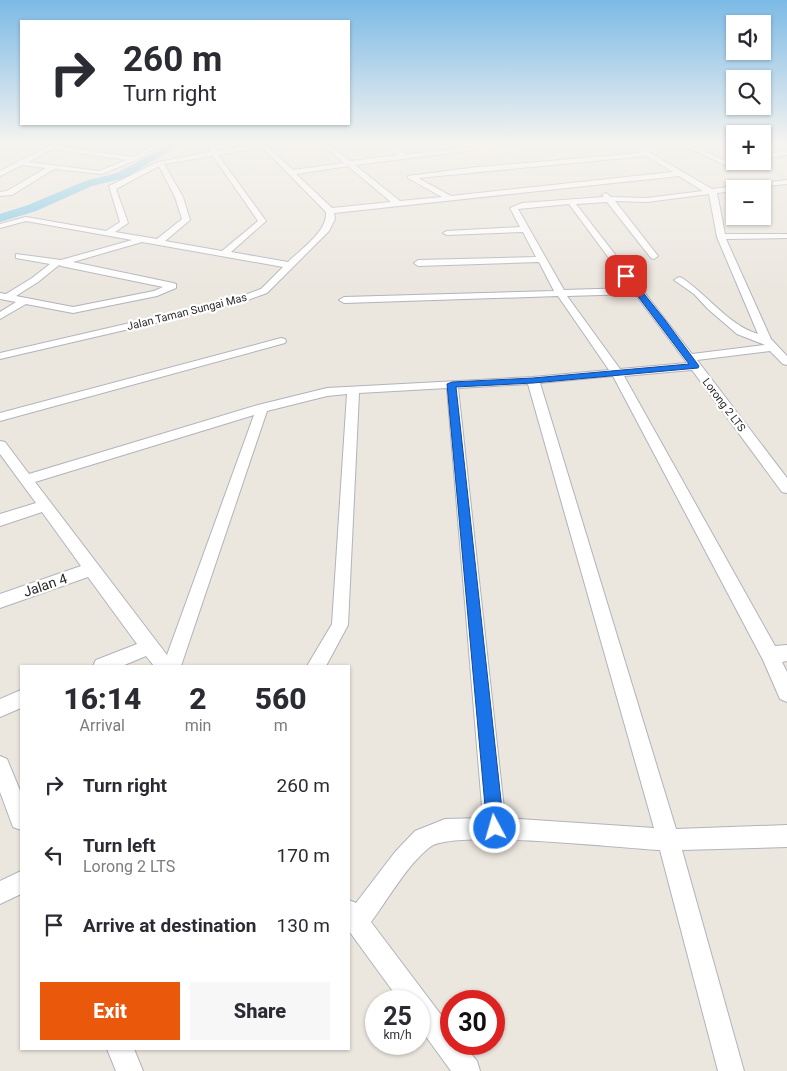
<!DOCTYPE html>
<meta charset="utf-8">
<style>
:root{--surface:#fff;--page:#f7f7f7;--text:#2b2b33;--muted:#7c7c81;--accent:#ea580c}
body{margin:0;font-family:Roboto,sans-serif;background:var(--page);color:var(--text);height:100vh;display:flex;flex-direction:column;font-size:19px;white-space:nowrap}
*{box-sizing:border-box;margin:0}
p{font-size:16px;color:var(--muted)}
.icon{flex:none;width:28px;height:28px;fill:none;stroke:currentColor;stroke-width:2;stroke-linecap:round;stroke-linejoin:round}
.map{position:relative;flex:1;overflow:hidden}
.side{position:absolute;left:20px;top:665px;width:330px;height:385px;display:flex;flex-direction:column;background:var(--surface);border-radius:0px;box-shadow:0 1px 4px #0004}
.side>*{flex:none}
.guide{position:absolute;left:20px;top:20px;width:330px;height:105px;border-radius:0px;box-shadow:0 1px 4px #0004;background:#fff;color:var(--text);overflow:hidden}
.tools{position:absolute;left:726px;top:15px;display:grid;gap:10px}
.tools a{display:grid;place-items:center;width:45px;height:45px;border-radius:0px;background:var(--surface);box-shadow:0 1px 4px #0004;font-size:25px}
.speed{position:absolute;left:365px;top:990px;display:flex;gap:10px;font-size:25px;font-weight:700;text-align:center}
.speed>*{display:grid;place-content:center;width:65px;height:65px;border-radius:50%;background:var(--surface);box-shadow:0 1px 4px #0004;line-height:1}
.speed small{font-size:12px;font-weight:400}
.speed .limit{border:8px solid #d22;background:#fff;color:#111}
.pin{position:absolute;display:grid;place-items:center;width:42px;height:42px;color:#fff;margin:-21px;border-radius:10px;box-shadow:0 2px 8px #0006}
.me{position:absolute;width:55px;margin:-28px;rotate:354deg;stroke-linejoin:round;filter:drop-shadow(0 0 4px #0008)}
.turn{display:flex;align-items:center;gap:18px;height:105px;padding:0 20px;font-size:22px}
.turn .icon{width:65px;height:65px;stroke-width:2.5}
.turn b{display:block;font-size:35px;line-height:42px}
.eta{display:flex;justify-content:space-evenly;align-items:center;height:85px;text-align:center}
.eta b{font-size:30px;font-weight:800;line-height:35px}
.primary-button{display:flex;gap:10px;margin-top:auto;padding:10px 20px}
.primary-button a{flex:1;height:58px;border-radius:0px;background:var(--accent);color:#fff;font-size:20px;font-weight:800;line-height:58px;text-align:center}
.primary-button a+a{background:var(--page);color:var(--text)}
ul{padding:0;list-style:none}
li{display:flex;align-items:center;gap:15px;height:70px;padding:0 20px}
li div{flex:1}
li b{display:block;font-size:19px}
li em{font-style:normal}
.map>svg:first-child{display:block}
</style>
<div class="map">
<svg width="787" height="1071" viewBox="0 0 787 1071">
<rect width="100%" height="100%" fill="#ebe6de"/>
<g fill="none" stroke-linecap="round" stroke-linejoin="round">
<!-- river -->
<path fill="#7ac4e4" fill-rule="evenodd" d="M 170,144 L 181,144 L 125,178 L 92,186 L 36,211 L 0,222 L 0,214 L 28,205 L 85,181 L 117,173 Z"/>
<!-- minor casing -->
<g stroke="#b1b3bd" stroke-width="2">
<g id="minor">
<path d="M 4,144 L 11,144 L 0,149 L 0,145 Z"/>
<path d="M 53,144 L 60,144 L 58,146 L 133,157 L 155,144 L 162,144 L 136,160 L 102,174 L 54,169 L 12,195 L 0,196 L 0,192 L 7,191 L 46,168 L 22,165 L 0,176 L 0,171 ZM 52,149 L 126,160 L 99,171 L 28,162 Z"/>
<path d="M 209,144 L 213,144 L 217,151 L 265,144 L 293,170 L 344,163 L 322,144 L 328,144 L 350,161 L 398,155 L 383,144 L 389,144 L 406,154 L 506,144 L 522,144 L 355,165 L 400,201 L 442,197 L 408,178 L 408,176 L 478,167 L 641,153 L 628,144 L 635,144 L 712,189 L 787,180 L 787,184 L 735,189 L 735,191 L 717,193 L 725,234 L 787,234 L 787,238 L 726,239 L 771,339 L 787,356 L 787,365 L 783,364 L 770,351 L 697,360 L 787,478 L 787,493 L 782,492 L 692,370 L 624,376 L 775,646 L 787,645 L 787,661 L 782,662 L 787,672 L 787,702 L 780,699 L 763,660 L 613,376 L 540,383 L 676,829 L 787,825 L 787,847 L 682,850 L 744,1071 L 718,1071 L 660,850 C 621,848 454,829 430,847 C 406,866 389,898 371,922 L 451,1028 L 451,1044 L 463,1044 L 477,1061 L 480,1071 L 451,1071 L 419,1027 L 419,1001 L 400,1001 L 349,931 L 349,900 L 356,903 L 395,852 L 415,831 L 445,819 L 483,818 L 447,388 L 359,393 L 348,625 L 326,666 L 307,666 L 332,624 L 347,394 L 327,396 L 267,411 L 181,666 L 154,666 L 146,656 L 122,666 L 93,666 L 96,660 L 137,644 L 88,577 L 0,608 L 0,594 L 81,566 L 42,512 L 0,526 L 0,514 L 36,503 L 0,454 L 0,441 L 5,442 L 29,474 L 258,405 L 327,388 L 533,377 L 609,370 L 558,296 L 344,303 L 339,300 L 344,297 L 554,291 L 539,262 L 418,266 L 414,263 L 418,260 L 536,257 L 523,232 L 447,235 L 443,233 L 447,231 L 520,227 L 510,208 L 522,203 L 604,197 L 602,195 L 606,193 L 611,197 L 647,198 L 703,191 L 679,176 L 334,213 L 335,219 L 329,231 L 267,293 L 237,304 L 0,359 L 0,353 L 234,299 L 261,289 L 283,267 L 142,242 L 73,262 L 173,283 L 176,284 L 176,288 L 157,296 L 73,313 L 26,304 L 0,319 L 0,312 L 16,302 L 0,299 L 0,293 L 6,294 L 32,278 L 50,264 L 16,258 L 16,254 L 61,260 L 132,240 L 26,221 L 0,228 L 0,224 L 26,217 L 106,231 L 120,222 L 109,186 L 158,162 L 210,152 ZM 262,147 L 326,212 C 328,231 301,249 288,262 L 231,252 L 266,221 L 218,155 ZM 213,156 L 258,221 L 222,251 L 165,241 L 190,220 L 183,197 L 164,164 ZM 646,156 L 673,172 L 451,196 L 418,178 ZM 159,166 L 175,197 L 182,219 L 157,239 L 115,232 L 128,223 L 116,189 ZM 348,166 L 391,202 L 332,208 L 296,174 ZM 709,194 L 717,237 L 758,334 C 728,325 708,295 682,278 L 679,277 L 674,280 L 694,294 L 708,309 L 737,334 L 765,345 L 692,354 L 576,204 L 607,202 L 651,258 L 654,259 L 658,256 L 615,201 L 647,202 ZM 569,204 L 631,288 L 564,290 L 518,209 ZM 59,265 L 61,266 L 163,287 L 154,291 L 73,307 L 16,296 L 38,282 ZM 635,294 L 687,363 L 620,369 L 567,296 ZM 528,384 L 654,828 L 505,818 L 458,388 ZM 254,415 L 167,655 L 35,482 Z"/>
<path d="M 681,144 L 688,144 L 728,162 L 746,161 L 725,165 Z"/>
<path d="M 787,151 L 787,155 L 762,159 L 762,155 Z"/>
<path d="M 281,338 L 285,339 L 286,341 L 285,343 L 0,421 L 0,413 Z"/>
<path d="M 21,690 L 21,708 L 0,717 L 0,699 Z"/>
<path d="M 0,756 L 7,759 L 21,793 L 21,830 L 13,827 L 0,792 Z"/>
<path d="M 21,871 L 21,894 L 0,904 L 0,881 Z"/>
<path d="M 107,1049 L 134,1049 L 143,1071 L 116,1071 Z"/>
</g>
</g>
<!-- minor -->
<use href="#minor" fill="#fff" fill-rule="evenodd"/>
</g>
<!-- sky -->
<linearGradient id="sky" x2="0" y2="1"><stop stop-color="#7cbae6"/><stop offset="0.49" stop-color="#f6f4f0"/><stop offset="1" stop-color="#f6f4f0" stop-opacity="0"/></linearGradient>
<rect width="787" height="293" fill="url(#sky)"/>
<!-- route -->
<path fill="#1a73e8" stroke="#114b97" d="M 624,275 L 629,275 L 665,320 L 699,366 L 698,368 L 533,383 L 456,387 L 504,828 L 501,834 L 495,836 L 490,834 L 487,828 L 447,384 L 452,382 L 533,378 L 689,364 L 624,278 Z"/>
<g text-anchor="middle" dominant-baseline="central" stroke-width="4.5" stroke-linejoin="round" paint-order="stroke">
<!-- far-street labels -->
<g font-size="11" fill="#2a2a2a" stroke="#fff">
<text transform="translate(187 312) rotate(-14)">Jalan Taman Sungai Mas</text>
<text transform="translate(724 405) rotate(53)">Lorong 2 LTS</text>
</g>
<!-- street labels -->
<g font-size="14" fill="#2a2a2a" stroke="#fff">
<text transform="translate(45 585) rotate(-19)">Jalan 4</text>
</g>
</g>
</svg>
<div class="tools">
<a><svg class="icon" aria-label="sound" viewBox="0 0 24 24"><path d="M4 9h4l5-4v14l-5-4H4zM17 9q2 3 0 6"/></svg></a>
<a><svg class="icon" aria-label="search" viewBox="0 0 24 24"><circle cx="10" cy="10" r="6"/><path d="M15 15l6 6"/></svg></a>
<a>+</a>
<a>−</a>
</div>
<div class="speed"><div>25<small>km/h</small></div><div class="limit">30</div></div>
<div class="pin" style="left:626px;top:276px;background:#d93025"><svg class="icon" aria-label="arrive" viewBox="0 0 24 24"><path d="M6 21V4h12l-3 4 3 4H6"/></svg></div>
<svg class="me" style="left:495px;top:828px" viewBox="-20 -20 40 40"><circle r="17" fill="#1a73e8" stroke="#fff" stroke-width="3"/><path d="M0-11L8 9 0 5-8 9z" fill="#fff"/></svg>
<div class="guide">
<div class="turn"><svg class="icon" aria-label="right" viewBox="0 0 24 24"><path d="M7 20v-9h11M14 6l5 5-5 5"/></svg><div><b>260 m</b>Turn right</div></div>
</div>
<section class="side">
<div class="eta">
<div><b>16:14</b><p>Arrival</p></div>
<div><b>2</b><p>min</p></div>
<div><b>560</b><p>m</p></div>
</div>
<ul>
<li><svg class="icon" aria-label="right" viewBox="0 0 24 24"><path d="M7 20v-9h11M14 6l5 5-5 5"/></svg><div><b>Turn right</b></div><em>260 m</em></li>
<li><svg class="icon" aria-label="left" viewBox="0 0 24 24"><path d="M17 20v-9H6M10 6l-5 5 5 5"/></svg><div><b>Turn left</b><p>Lorong 2 LTS</p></div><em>170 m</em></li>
<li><svg class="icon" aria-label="arrive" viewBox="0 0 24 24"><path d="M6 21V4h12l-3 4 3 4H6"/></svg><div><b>Arrive at destination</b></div><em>130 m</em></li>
</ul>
<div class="primary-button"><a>Exit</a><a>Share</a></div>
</section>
</div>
